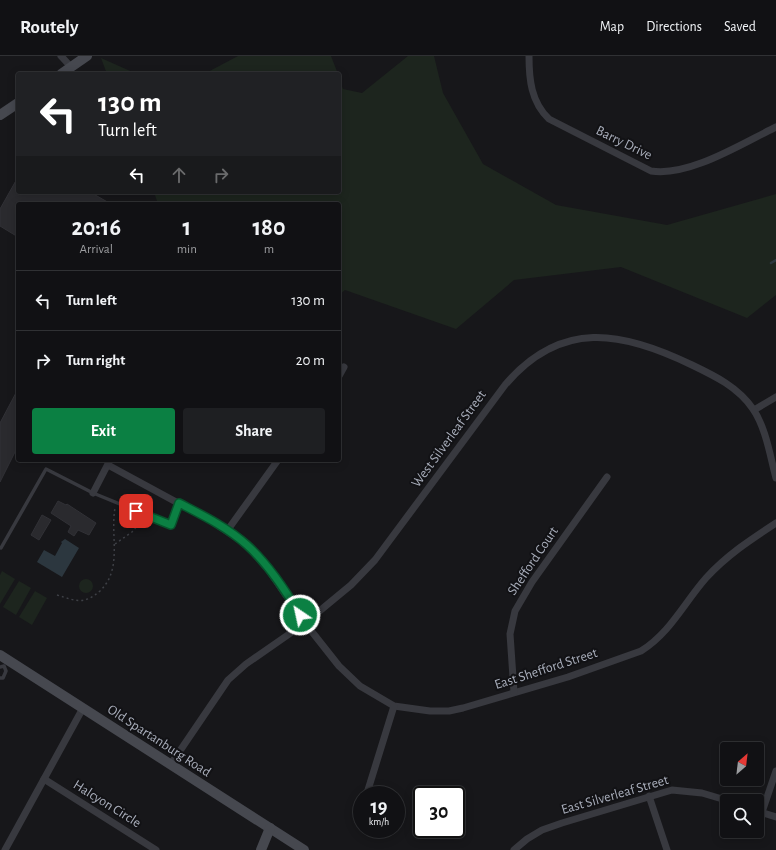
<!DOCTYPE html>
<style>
:root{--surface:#111114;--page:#1e1f22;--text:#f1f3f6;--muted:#9c9da0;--line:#303134;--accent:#0b8043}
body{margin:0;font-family:"Alegreya Sans",sans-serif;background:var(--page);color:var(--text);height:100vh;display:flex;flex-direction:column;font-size:15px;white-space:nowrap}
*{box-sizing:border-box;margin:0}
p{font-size:13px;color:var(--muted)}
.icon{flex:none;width:22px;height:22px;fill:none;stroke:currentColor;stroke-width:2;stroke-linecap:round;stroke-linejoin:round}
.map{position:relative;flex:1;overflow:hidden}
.panel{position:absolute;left:16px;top:146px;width:325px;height:260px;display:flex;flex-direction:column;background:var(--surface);border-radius:4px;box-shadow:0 2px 10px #0003,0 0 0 1px var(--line)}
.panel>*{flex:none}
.top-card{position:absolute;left:16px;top:16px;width:325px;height:122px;border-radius:4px;box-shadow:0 2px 10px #0003,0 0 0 1px var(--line);background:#202124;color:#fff;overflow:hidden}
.needle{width:26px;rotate:28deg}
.tools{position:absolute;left:720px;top:686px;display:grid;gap:8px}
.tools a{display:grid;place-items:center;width:44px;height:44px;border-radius:4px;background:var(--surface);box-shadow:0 2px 10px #0003,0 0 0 1px var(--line);font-size:20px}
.speed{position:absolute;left:353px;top:730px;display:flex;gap:8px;font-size:20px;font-weight:700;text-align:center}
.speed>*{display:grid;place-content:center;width:52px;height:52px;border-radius:50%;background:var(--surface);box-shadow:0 2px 10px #0003,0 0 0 1px var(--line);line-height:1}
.speed small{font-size:10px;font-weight:400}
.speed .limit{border:2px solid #111;border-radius:6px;background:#fff;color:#111}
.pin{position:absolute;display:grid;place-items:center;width:34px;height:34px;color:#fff;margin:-17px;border-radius:8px;box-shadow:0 2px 6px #0006}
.me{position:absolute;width:44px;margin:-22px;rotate:326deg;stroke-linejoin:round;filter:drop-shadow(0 0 3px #0008)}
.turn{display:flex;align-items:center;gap:14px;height:84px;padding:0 16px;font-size:18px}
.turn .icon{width:52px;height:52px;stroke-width:2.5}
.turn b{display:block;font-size:28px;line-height:34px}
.lanes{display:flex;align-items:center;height:38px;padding:0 16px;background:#0003;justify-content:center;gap:20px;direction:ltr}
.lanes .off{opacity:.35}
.eta{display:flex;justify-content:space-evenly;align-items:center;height:68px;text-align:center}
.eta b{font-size:24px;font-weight:700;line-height:28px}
.primary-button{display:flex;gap:8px;margin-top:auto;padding:8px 16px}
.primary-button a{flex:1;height:46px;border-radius:4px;background:var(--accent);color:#fff;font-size:16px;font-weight:700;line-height:46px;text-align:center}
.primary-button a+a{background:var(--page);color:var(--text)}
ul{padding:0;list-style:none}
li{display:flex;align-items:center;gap:12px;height:60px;padding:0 16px;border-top:1px solid var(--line)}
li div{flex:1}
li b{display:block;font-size:15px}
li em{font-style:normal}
header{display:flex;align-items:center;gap:24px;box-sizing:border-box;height:56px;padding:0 20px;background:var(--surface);border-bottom:1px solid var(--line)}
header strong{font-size:19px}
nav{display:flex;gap:22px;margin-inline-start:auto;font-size:14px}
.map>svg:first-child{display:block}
</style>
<header>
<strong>Routely</strong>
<nav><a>Map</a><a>Directions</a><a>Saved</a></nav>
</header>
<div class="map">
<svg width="776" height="794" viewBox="0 0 776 794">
<rect width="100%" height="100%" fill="#17171a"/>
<!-- green -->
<g fill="#1d251e">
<path d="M 238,0 L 331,0 L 338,18 L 204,18 Z"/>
<path d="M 408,0 L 434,0 L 443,37 L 483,108 L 556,149 L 667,169 L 776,138 L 776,239 L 747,262 L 621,211 L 514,224 L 456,273 L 345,234 L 339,239 L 339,148 L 158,148 L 154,136 L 339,136 L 339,22 L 343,33 L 362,37 Z"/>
<path d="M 101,2 L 137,18 L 107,18 Z"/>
<path d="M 2,515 L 15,523 L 0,548 L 0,519 Z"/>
<circle cx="86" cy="530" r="7"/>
<path d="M 19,525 L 31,532 L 16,559 L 3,551 Z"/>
<path d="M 35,535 L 47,542 L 32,569 L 19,561 Z"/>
</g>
<!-- water -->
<path fill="#2c373f" d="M 65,483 L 79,492 L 62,521 L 37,506 L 44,494 L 55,500 L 62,487 L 61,486 Z"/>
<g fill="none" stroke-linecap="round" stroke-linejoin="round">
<!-- stream -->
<path stroke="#2c373f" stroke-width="2.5" d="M 771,207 L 776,204"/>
</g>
<!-- building -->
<g fill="#2a2a2e" stroke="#313136">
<path d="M 18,121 L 18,136 L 90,136 L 111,148 L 18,148 L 18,181 L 0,170 L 0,153 Z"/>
<path d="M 18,333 L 18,390 L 0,426 L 0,367 Z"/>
<path d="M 58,445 L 66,449 L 67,448 L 96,467 L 89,479 L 78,474 L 74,480 L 68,476 L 71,470 L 51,457 Z"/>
<path d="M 42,459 L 51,464 L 39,484 L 31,479 Z"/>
</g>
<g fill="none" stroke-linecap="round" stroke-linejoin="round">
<!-- path -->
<g stroke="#3e4046" stroke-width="1.5" stroke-dasharray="2 3" stroke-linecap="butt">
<path d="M 115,488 L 132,476 L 142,464"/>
<path d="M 57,539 C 76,545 84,549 100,535 C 123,513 110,480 115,452"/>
</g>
<!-- lane -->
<g stroke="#38393f" stroke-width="3.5">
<path d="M 1,492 L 46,413 L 93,437 L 171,469 L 179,447"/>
<path d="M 0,611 L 4,610 L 6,615 L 3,622 L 0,622"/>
</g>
<!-- street -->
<g stroke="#38393f" stroke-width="7">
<path d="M 61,0 L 71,11"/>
<path d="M 529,0 C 529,23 531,46 549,63 L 651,115 C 689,121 741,88 776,71"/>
<path d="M 339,320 L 344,311"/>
<path d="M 754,354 L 776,341"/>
<path d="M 108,409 L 213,466 L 246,488 L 268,513 L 305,567 L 339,610 L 360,630 L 394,650 L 430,655 L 449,655 L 463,652 L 568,621 L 641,595 C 670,577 684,547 706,522 C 727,499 750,484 776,467"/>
<path d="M 93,437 L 110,404"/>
<path d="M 227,475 L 278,404"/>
<path d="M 514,636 L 510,578 L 515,555 L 532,526 L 607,421"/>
<path d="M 171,708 L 228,624 L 246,608 L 305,567 L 351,529 L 375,504 L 505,329 C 561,263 622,275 692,309 C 715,320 738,331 753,353 C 766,372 770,400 776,422"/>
<path d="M 44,723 L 156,794"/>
<path d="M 367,737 L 394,650"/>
<path d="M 649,740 L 667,794"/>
<path d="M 757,755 L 776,761"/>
<path d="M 762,756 L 776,715"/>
<path d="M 5,794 L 83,652"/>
<path d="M 514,794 L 527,783 L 542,774 L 562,767 L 672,734 L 702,737 L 729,745"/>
</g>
<!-- secondary -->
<g stroke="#46484f" stroke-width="10">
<path d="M 61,18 L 87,0"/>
<path d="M 0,59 L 18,47"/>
<path d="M 0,599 L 304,794"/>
<path d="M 261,794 L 270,772"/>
</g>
</g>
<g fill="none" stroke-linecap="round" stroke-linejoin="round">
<!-- route casing -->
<g stroke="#07532c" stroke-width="10">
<path id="route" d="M 136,455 L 171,469 L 179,447 C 202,459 227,471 247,489 C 268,508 286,535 300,559"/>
</g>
<!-- route -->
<use href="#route" stroke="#0b8043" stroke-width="7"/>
</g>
<g text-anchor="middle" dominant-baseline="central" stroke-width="4" stroke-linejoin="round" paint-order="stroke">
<!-- street labels -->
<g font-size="14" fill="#a9aebb" stroke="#121215">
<text transform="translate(624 87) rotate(26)">Barry Drive</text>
<text transform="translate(449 383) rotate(-54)">West Silverleaf Street</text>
<text transform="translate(533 505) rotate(-56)">Shefford Court</text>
<text transform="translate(546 613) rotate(-18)">East Shefford Street</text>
<text transform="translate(159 685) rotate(33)">Old Spartanburg Road</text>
<text transform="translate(615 739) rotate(-16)">East Silverleaf Street</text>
<text transform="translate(107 748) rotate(32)">Halcyon Circle</text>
</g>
</g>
</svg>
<div class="tools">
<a><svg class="needle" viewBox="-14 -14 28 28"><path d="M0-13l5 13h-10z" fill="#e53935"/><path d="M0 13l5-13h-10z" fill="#9c9da0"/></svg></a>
<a><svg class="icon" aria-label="search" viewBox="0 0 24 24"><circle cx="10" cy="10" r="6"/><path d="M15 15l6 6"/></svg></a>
</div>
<div class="speed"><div>19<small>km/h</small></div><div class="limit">30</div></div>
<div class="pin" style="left:136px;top:455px;background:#d93025"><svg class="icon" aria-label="arrive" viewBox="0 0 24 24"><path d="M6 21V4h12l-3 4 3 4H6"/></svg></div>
<svg class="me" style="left:300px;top:559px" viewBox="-20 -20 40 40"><circle r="17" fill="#0b8043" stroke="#fff" stroke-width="3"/><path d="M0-11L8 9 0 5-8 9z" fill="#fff"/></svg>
<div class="top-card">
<div class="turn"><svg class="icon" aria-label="left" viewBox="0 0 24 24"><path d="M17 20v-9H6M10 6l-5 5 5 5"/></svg><div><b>130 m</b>Turn left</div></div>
<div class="lanes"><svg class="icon" aria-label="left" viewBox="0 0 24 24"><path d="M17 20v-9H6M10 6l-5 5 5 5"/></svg><svg class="icon off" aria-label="ahead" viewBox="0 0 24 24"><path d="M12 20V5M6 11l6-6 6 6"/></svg><svg class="icon off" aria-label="right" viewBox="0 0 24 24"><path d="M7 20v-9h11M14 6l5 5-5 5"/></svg></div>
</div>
<section class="panel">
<div class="eta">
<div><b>20:16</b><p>Arrival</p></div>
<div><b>1</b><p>min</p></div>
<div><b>180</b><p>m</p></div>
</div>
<ul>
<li><svg class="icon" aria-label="left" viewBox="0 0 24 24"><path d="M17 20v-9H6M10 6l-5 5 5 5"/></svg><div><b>Turn left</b></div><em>130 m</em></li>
<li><svg class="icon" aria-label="right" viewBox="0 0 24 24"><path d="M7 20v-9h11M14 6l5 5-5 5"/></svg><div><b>Turn right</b></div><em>20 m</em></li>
</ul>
<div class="primary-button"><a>Exit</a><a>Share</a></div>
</section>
</div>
